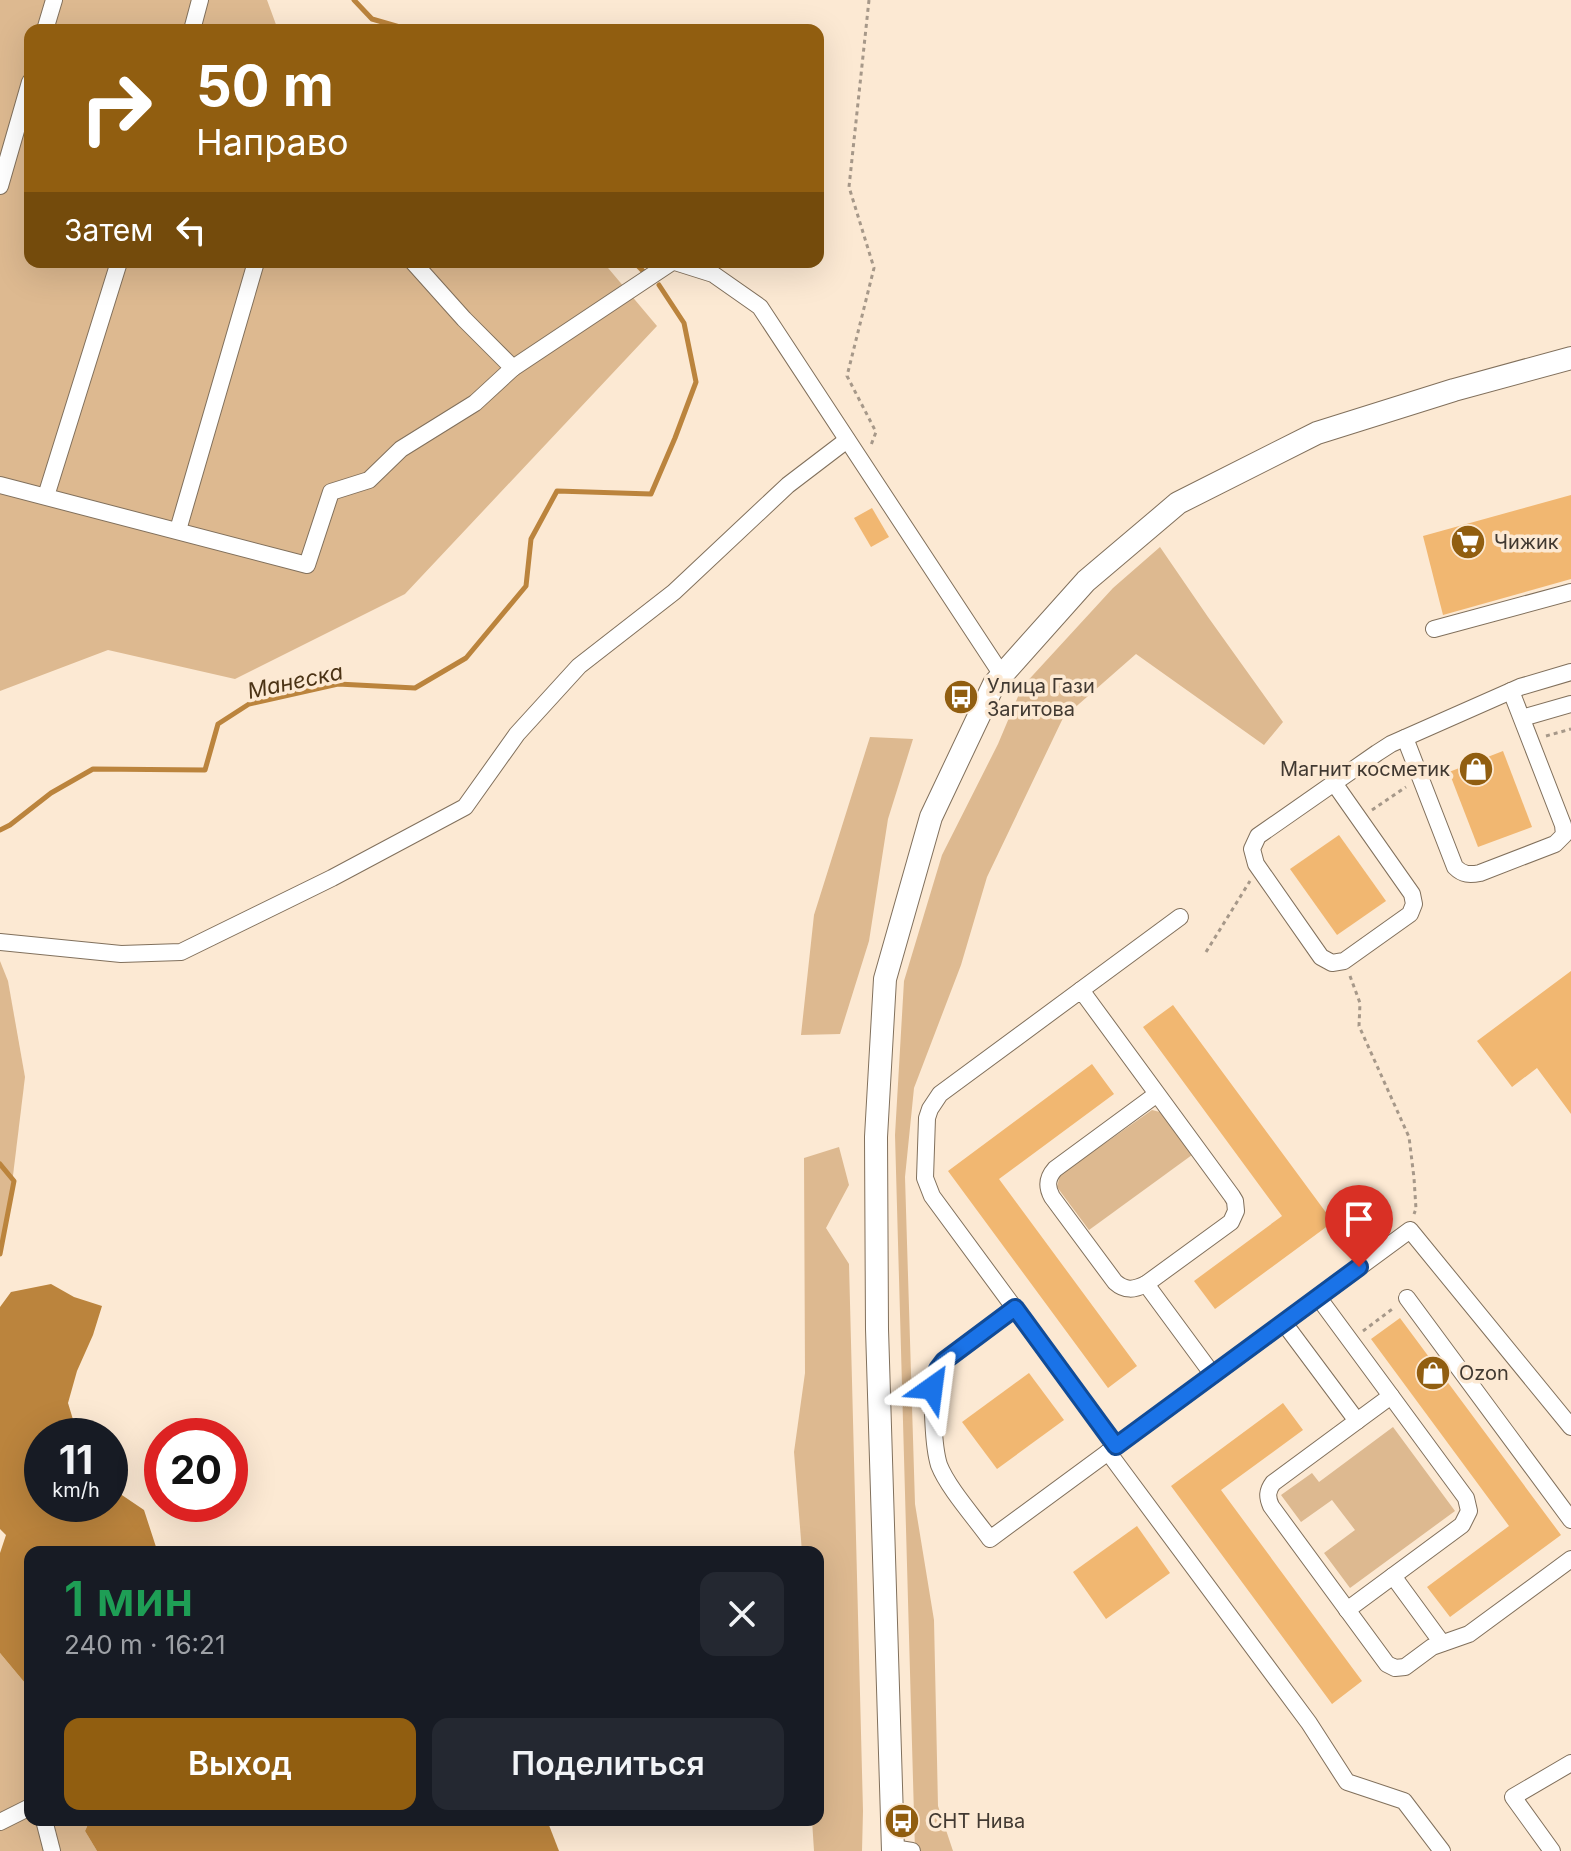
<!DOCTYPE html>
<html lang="ru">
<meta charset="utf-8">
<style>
:root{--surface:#171b24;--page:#242831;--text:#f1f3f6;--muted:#9ea1a6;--accent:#915e10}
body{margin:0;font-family:Inter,sans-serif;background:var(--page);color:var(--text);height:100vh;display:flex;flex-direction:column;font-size:30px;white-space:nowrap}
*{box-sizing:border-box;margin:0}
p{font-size:26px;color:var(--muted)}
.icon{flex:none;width:44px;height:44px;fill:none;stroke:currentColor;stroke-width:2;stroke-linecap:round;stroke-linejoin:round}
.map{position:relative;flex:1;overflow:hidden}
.panel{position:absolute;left:24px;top:1546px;width:800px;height:280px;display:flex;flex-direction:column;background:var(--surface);border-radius:16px;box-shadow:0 8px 32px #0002}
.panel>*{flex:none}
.hud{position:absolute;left:24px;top:24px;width:800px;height:244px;border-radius:16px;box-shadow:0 8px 32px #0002;background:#915e10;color:#fff;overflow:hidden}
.speed{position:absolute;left:24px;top:1418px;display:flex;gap:16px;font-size:40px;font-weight:700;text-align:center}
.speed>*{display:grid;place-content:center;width:104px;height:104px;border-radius:50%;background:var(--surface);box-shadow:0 8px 32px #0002;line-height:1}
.speed small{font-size:20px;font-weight:400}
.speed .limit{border:12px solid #d22;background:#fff;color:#111}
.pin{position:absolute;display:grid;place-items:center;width:68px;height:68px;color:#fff;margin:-82px -34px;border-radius:50% 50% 50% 0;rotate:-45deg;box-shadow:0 0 8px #0007}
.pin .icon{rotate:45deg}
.me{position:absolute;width:88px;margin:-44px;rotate:31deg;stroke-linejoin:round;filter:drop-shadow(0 0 6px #0008)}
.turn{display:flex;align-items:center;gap:28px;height:168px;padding:0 40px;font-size:36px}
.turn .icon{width:104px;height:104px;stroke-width:2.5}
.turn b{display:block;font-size:56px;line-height:68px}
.then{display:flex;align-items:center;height:76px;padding:0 40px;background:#0003;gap:16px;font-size:30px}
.round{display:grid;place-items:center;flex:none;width:84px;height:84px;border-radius:16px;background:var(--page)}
.overview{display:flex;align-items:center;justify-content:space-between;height:136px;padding:0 40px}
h1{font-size:48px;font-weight:600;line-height:60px;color:#1e9e55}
.cta{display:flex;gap:16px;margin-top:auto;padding:16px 40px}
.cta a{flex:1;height:92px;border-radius:16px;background:var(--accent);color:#fff;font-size:32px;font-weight:600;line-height:92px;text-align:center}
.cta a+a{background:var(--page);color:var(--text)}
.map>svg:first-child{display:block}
</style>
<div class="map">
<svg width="1571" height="1851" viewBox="0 0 1571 1851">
<rect width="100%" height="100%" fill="#fce9d3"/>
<!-- green -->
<g fill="#ddb990">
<path d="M 0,0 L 267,0 L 278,30 L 30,30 L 30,262 L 603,262 L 657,326 L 405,594 L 235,679 L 108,650 L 0,691 Z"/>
<path d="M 1160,547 L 1208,617 L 1283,722 L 1264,745 L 1136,654 L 1063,718 L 987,877 L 961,965 L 914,1088 L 905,1177 L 915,1504 L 934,1620 L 938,1806 L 953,1851 L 915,1851 L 895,1135 L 904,981 L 942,855 L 998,744 L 1022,687 L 1113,588 Z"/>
<path d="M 870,737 L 913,739 L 888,819 L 869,941 L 840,1034 L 801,1035 L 814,915 Z"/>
<path d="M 0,961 L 8,981 L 25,1077 L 10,1200 L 0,1246 Z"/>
<path d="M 1152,1110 L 1160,1112 L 1192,1155 L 1089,1230 L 1057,1187 L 1060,1175 Z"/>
<path d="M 839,1147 L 849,1185 L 826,1228 L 849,1264 L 863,1811 L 862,1851 L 814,1851 L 812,1820 L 818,1820 L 818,1552 L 802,1552 L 794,1452 L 805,1373 L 804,1158 Z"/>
<path d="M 1393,1427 L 1455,1511 L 1350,1588 L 1324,1553 L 1355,1530 L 1332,1500 L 1301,1522 L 1281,1495 L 1312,1473 L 1319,1482 Z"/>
<path d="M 0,1653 L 30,1689 L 30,1820 L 90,1820 L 85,1831 L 97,1851 L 0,1851 Z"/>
</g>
<!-- water -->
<g fill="#bb843d">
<path d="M 51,1284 L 74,1297 L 102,1306 L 93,1335 L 77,1371 L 68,1403 L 78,1436 L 42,1436 L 42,1504 L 110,1504 L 110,1487 L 144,1510 L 157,1550 L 157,1552 L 30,1552 L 30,1689 L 0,1653 L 0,1553 L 6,1535 L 0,1529 L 0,1307 L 11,1292 Z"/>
<path d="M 90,1820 L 547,1820 L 559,1851 L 97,1851 L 85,1831 Z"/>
</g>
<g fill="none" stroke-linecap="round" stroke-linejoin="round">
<!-- stream -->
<g stroke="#bb843d" stroke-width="5">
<path d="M 354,0 L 372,19 L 410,30"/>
<path d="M 634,262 L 643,271"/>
<path d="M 0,830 L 10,825 L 51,793 L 93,769 L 205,770 L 218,724 L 249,704 L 338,684 L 415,688 L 466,658 L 526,586 L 531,539 L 557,491 L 651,494 L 675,438 L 696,382 L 684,323 L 659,285"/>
<path d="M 0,1164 L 14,1181 L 0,1254"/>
</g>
</g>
<!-- building -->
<g fill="#f1b771">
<path d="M 1571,495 L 1571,579 L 1443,615 L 1423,536 Z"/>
<path d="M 872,508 L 889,537 L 871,547 L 854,518 Z"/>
<path d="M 1503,751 L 1532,827 L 1478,847 L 1449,772 Z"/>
<path d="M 1339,835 L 1386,901 L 1337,935 L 1290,869 Z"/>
<path d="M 1571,971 L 1571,1114 L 1537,1068 L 1512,1087 L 1477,1041 Z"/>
<path d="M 1173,1005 L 1333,1222 L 1215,1309 L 1194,1281 L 1282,1216 L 1143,1027 Z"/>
<path d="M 1092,1064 L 1114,1094 L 999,1179 L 1137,1366 L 1108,1388 L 948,1171 Z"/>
<path d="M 1400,1318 L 1561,1535 L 1450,1617 L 1427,1587 L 1509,1526 L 1371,1339 Z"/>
<path d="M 1029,1373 L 1064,1420 L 997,1469 L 962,1422 Z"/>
<path d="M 1283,1403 L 1303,1430 L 1221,1490 L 1362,1681 L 1332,1704 L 1171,1486 Z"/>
<path d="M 1137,1526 L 1170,1573 L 1106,1619 L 1073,1572 Z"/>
</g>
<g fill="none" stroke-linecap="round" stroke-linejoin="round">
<!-- minor casing -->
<g stroke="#81705c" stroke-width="18">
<g id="minor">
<path d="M 45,30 L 54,0"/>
<path d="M 192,30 L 200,0"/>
<path d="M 0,186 L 30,82"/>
<path d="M 413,262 L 464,319 L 513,368 L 672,262"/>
<path d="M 675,262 L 713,274 L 760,307 L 1002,675"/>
<path d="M 0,485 L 307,565 L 331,492 L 369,480 L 401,449 L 475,403 L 513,368"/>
<path d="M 46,496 L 119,262"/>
<path d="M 178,530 L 256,262"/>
<path d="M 1434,629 L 1571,592"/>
<path d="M 1522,718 L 1571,704"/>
<path d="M 1405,738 L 1455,867 C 1463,875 1470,875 1480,873 L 1555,844 L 1564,835 L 1563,825 L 1511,691"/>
<path d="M 1334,783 L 1412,894 L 1414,904 L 1410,914 L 1344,961 L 1332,963 L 1321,957 L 1256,864 L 1252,849 L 1258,836 L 1377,753 L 1391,744 L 1520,687 L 1571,672"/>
<path d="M 0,942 L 121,954 L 181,952 L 332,878 L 465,807 L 517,734 L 579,666 L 674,592 L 788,485 L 847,440"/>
<path d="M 1081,990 L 1180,917"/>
<path d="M 1146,1284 L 1213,1375"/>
<path d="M 1318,1297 L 1391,1396 L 1357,1421"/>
<path d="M 1407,1298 L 1571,1520"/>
<path d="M 1015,1308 L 944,1361 C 931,1378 932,1394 933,1415 C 934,1432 934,1449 939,1465 C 948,1488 975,1518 990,1539 L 1410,1230 L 1571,1427"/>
<path d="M 1284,1323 L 1357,1421 L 1273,1483 C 1267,1491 1267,1497 1271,1506 L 1387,1664 L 1395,1668 L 1405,1667 L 1432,1647 L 1469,1634 L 1571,1559"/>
<path d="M 1116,1446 L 932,1196 L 925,1178 L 927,1118 L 930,1109 L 940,1094 L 1081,990 L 1232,1196 L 1235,1201 L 1236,1211 L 1231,1222 L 1146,1284 C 1134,1290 1125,1291 1115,1282 L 1052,1197 C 1046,1186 1047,1178 1055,1169 L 1157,1094"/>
<path d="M 1108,1452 L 1309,1723 L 1347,1782 L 1404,1801 L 1442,1851"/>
<path d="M 1393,1576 L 1442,1643"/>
<path d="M 1347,1610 L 1462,1525 L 1469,1511 L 1466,1498 L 1391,1396"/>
<path d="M 44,1820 L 52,1851"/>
<path d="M 0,1822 L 30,1807"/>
<path d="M 893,1848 L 912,1851"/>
<path d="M 1552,1851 L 1513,1797 L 1571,1763"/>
</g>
</g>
<!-- major casing -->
<g stroke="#81705c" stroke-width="24">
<path id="major" d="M 893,1851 L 877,1329 L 876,1137 L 885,979 L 931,817 L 994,684 L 1086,581 L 1178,503 L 1317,433 L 1454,390 L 1571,358"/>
</g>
<!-- path -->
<g stroke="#a69889" stroke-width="3" stroke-dasharray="4 4" stroke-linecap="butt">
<path d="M 869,0 L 849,187 L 874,268 L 847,376 L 876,432 L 871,445"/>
<path d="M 1546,736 L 1571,729"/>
<path d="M 1372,810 L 1406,787"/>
<path d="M 1206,952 L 1250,881"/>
<path d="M 1350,976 L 1360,1003 L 1359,1026 L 1409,1137 L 1414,1178 L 1416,1209 L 1414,1214"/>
<path d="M 1363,1331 L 1395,1307"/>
</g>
<!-- minor -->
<use href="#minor" stroke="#fff" stroke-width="16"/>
<!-- major -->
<use href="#major" stroke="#fff" stroke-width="22"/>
</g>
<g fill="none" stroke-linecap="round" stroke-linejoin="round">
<!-- route casing -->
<g stroke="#114b97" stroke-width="20">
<path id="route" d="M 932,1388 L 938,1369 L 944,1361 L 1015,1308 L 1116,1446 L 1359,1267"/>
</g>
<!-- route -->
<use href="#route" stroke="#1a73e8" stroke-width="14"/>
</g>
<!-- icons -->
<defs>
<g id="supermarket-disc" transform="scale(1.8)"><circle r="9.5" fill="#915e10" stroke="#fce9d3"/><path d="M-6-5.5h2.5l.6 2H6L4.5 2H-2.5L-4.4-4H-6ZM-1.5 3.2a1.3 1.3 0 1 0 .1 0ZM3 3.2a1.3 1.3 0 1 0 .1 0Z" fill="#fff"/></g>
<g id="bus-disc" transform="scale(1.8)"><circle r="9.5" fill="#915e10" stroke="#fce9d3"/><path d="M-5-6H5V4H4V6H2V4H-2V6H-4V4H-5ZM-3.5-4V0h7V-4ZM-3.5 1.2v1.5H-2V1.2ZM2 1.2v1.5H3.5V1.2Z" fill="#fff"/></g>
<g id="shop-disc" transform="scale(1.8)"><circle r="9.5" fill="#915e10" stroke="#fce9d3"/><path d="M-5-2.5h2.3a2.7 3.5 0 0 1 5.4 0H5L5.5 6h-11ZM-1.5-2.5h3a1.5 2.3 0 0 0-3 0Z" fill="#fff"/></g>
</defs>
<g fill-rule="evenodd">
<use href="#supermarket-disc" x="1468" y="542"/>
<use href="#bus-disc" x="961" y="697"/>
<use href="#shop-disc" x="1476" y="769"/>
<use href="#shop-disc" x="1433" y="1373"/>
<use href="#bus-disc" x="902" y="1821"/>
</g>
<g text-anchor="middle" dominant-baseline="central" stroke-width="7" stroke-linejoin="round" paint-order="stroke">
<!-- poi labels -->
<g font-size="20" fill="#413931" stroke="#fce9d3" text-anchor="start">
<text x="1494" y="542">Чижик</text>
<text x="987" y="686">Улица Гази<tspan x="987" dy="23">Загитова</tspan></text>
<text x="1450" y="769" text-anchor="end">Магнит косметик</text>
<text x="1459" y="1373">Ozon</text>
<text x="928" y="1821">СНТ Нива</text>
</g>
<!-- water labels -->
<g font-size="22" font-style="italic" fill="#4b3315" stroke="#fce9d3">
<text transform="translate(295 681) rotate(-12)">Манеска</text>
</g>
</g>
</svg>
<div class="speed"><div>11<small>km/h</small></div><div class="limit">20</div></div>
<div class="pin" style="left:1359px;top:1267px;background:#d93025"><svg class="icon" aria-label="arrive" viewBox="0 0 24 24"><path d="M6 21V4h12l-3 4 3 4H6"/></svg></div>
<svg class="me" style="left:932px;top:1388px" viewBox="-20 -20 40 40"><path d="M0-17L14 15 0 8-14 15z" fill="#1a73e8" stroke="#fff" stroke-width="4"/></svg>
<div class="hud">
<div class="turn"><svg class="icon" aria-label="right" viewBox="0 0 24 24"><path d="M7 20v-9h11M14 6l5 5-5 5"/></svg><div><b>50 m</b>Направо</div></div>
<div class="then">Затем<svg class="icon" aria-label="left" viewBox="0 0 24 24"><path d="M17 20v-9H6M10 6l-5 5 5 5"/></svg></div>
</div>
<section class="panel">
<div class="overview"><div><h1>1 мин</h1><p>240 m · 16:21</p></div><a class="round"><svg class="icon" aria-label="close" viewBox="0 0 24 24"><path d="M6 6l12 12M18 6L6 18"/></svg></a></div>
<div class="cta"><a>Выход</a><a>Поделиться</a></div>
</section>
</div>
